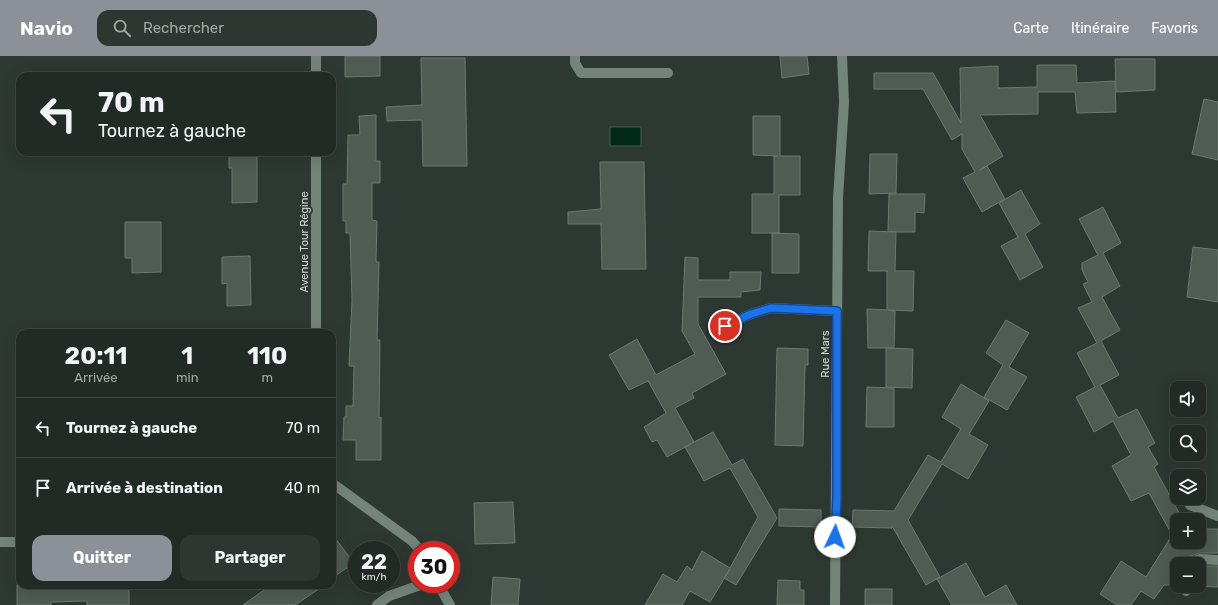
<!DOCTYPE html>
<html lang="fr">
<meta charset="utf-8">
<style>
:root{--surface:#222a26;--page:#2e3632;--text:#f1f3f6;--muted:#a2a7a7;--line:#3f4643;--accent:#8c9099}
body{margin:0;font-family:Rubik,sans-serif;background:var(--page);color:var(--text);height:100vh;display:flex;flex-direction:column;font-size:15px;white-space:nowrap}
*{box-sizing:border-box;margin:0}
p{font-size:13px;color:var(--muted)}
.icon{flex:none;width:22px;height:22px;fill:none;stroke:currentColor;stroke-width:2;stroke-linecap:round;stroke-linejoin:round}
.map{position:relative;flex:1;overflow:hidden}
.drawer{position:absolute;left:16px;top:273px;width:320px;height:260px;display:flex;flex-direction:column;background:var(--surface);border-radius:12px;box-shadow:0 4px 16px #0002,0 0 0 1px var(--line)}
.drawer>*{flex:none}
.guide{position:absolute;left:16px;top:16px;width:320px;height:84px;border-radius:12px;box-shadow:0 4px 16px #0002,0 0 0 1px var(--line);background:#222a26;color:var(--text);overflow:hidden}
.controls{position:absolute;left:1170px;top:325px;display:grid;gap:8px}
.controls a{display:grid;place-items:center;width:36px;height:36px;border-radius:8px;background:var(--surface);box-shadow:0 4px 16px #0002,0 0 0 1px var(--line);font-size:20px}
.speed{position:absolute;left:348px;top:485px;display:flex;gap:8px;font-size:20px;font-weight:700;text-align:center}
.speed>*{display:grid;place-content:center;width:52px;height:52px;border-radius:50%;background:var(--surface);box-shadow:0 4px 16px #0002,0 0 0 1px var(--line);line-height:1}
.speed small{font-size:10px;font-weight:400}
.speed .limit{border:6px solid #d22;background:#fff;color:#111}
.pin{position:absolute;display:grid;place-items:center;width:34px;height:34px;color:#fff;margin:-17px;border:2px solid #fff;border-radius:50%;box-shadow:0 1px 4px #0007}
.me{position:absolute;width:44px;margin:-22px;rotate:3deg;stroke-linejoin:round;filter:drop-shadow(0 0 3px #0008)}
.turn{display:flex;align-items:center;gap:14px;height:84px;padding:0 16px;font-size:18px}
.turn .icon{width:52px;height:52px;stroke-width:2.5}
.turn b{display:block;font-size:28px;line-height:34px}
.eta{display:flex;justify-content:space-evenly;align-items:center;height:68px;text-align:center}
.eta b{font-size:24px;font-weight:700;line-height:28px}
.button{display:flex;gap:8px;margin-top:auto;padding:8px 16px}
.button a{flex:1;height:46px;border-radius:12px;background:var(--accent);color:#fff;font-size:16px;font-weight:700;line-height:46px;text-align:center}
.button a+a{background:var(--page);color:var(--text)}
ul{padding:0;list-style:none}
li{display:flex;align-items:center;gap:12px;height:60px;padding:0 16px;border-top:1px solid var(--line)}
li div{flex:1}
li b{display:block;font-size:15px}
li em{font-style:normal}
header{display:flex;align-items:center;gap:24px;box-sizing:border-box;height:56px;padding:0 20px;background:var(--accent);color:#fff}
header strong{font-size:19px}
nav{display:flex;gap:22px;margin-inline-start:auto;font-size:14px}
.search{width:280px;height:36px;background:var(--page);display:flex;align-items:center;gap:10px;box-sizing:border-box;padding:0 14px;border-radius:12px;color:var(--muted);font-size:15px}
.map>svg:first-child{display:block}
</style>
<header>
<strong>Navio</strong>
<div class="search"><svg class="icon" aria-label="search" viewBox="0 0 24 24"><circle cx="10" cy="10" r="6"/><path d="M15 15l6 6"/></svg>Rechercher</div>
<nav><a>Carte</a><a>Itinéraire</a><a>Favoris</a></nav>
</header>
<div class="map">
<svg width="1218" height="549" viewBox="0 0 1218 549">
<rect width="100%" height="100%" fill="#2e3832"/>
<!-- water -->
<rect fill="#032a18" stroke="#415f51" x="610" y="71" width="31" height="19"/>
<!-- building -->
<g fill="#505b54" stroke="#6c7870">
<path d="M 345,0 L 380,0 L 380,20 L 345,21 Z"/>
<path d="M 780,0 L 807,0 L 809,18 L 782,22 Z"/>
<path d="M 421,2 L 465,2 L 467,110 L 423,110 L 422,64 L 387,65 L 386,51 L 422,49 Z"/>
<path d="M 1115,3 L 1155,3 L 1155,34 L 1116,36 Z"/>
<path d="M 1037,9 L 1076,9 L 1077,27 L 1115,25 L 1116,56 L 1077,57 L 1075,36 L 1038,36 L 1038,58 L 980,59 L 1003,100 L 980,114 L 987,110 L 1005,143 L 982,156 L 963,122 L 975,116 L 962,93 L 962,78 L 952,84 L 923,33 L 874,33 L 874,17 L 933,17 L 961,67 L 960,12 L 998,10 L 998,32 L 1037,31 Z"/>
<path d="M 1204,43 L 1218,46 L 1218,104 L 1192,98 Z"/>
<path d="M 376,59 L 376,105 L 380,105 L 380,127 L 372,127 L 372,164 L 377,165 L 376,206 L 379,206 L 377,284 L 380,284 L 379,362 L 381,361 L 381,404 L 356,404 L 356,384 L 343,384 L 344,361 L 346,361 L 346,350 L 353,350 L 354,310 L 349,310 L 352,244 L 350,177 L 346,177 L 346,165 L 343,165 L 343,128 L 347,128 L 348,79 L 360,79 L 359,60 Z"/>
<path d="M 753,60 L 780,60 L 780,100 L 800,100 L 800,139 L 779,139 L 779,177 L 752,177 L 752,138 L 774,138 L 774,100 L 778,100 L 753,99 Z"/>
<path d="M 229,96 L 257,96 L 257,146 L 232,147 L 232,112 L 229,112 Z"/>
<path d="M 870,98 L 897,98 L 896,137 L 869,138 Z"/>
<path d="M 600,106 L 644,106 L 646,213 L 602,213 L 601,168 L 568,168 L 568,156 L 601,153 Z"/>
<path d="M 1021,134 L 1040,168 L 1025,178 L 1043,211 L 1020,224 L 1001,190 L 1018,181 L 999,147 Z"/>
<path d="M 889,138 L 925,138 L 924,157 L 915,156 L 915,176 L 888,176 Z"/>
<path d="M 1103,151 L 1121,187 L 1103,197 L 1120,230 L 1102,241 L 1120,274 L 1101,285 L 1119,319 L 1100,329 L 1118,362 L 1137,353 L 1155,387 L 1148,391 L 1158,408 L 1154,411 L 1183,464 L 1177,464 L 1177,486 L 1199,486 L 1199,473 L 1218,473 L 1218,497 L 1200,497 L 1184,502 L 1181,508 L 1177,508 L 1176,529 L 1164,529 L 1154,543 L 1141,535 L 1131,549 L 1117,549 L 1100,538 L 1121,505 L 1146,521 L 1172,479 L 1149,437 L 1131,445 L 1112,410 L 1131,399 L 1113,365 L 1094,376 L 1076,341 L 1095,331 L 1077,297 L 1097,287 L 1078,252 L 1092,246 L 1083,228 L 1088,226 L 1082,214 L 1082,207 L 1098,199 L 1079,163 Z"/>
<path d="M 125,166 L 161,166 L 161,216 L 132,217 L 132,202 L 125,202 Z"/>
<path d="M 869,175 L 896,176 L 895,215 L 914,215 L 913,255 L 888,254 L 895,255 L 894,292 L 868,292 L 867,253 L 887,254 L 887,215 L 868,215 Z"/>
<path d="M 772,177 L 799,178 L 799,217 L 772,217 Z"/>
<path d="M 1193,191 L 1218,194 L 1218,246 L 1187,241 Z"/>
<path d="M 250,200 L 251,249 L 227,250 L 227,227 L 222,228 L 222,201 Z"/>
<path d="M 685,201 L 698,202 L 698,224 L 730,224 L 730,216 L 761,216 L 760,234 L 741,236 L 741,241 L 698,241 L 698,268 L 726,318 L 692,337 L 694,342 L 675,352 L 694,386 L 667,401 L 657,384 L 652,386 L 644,371 L 666,357 L 648,325 L 629,334 L 609,299 L 637,283 L 656,319 L 695,298 L 682,275 Z"/>
<path d="M 1006,264 L 1029,277 L 1009,311 L 1027,321 L 1007,354 L 984,341 L 1003,309 L 986,297 Z"/>
<path d="M 777,292 L 808,293 L 808,309 L 805,309 L 803,390 L 775,389 Z"/>
<path d="M 886,292 L 913,293 L 912,332 L 886,331 Z"/>
<path d="M 961,328 L 989,345 L 969,378 L 988,389 L 968,423 L 942,408 L 908,464 L 940,521 L 926,529 L 892,470 L 892,472 L 852,471 L 853,454 L 894,455 L 928,399 L 941,406 L 961,373 L 942,361 Z"/>
<path d="M 867,331 L 894,332 L 894,371 L 866,371 Z"/>
<path d="M 713,376 L 732,409 L 743,403 L 777,462 L 736,529 L 724,522 L 730,513 L 710,546 L 690,535 L 682,549 L 645,549 L 663,518 L 677,526 L 687,510 L 692,514 L 702,495 L 730,512 L 758,461 L 730,412 L 704,425 L 685,391 Z"/>
<path d="M 513,446 L 515,487 L 475,488 L 474,447 Z"/>
<path d="M 779,453 L 821,454 L 821,471 L 779,470 Z"/>
<path d="M 332,478 L 354,507 L 332,522 Z"/>
<path d="M 966,507 L 985,541 L 1006,529 L 1017,549 L 952,549 L 937,523 Z"/>
<path d="M 1199,510 L 1218,510 L 1218,531 L 1195,530 L 1199,530 Z"/>
<path d="M 493,521 L 520,523 L 518,549 L 491,549 Z"/>
<path d="M 778,524 L 800,525 L 800,534 L 804,534 L 804,549 L 777,549 Z"/>
<path d="M 17,529 L 129,530 L 129,549 L 87,549 L 87,545 L 51,546 L 51,549 L 17,549 Z"/>
<path d="M 271,529 L 325,529 L 295,549 L 243,549 Z"/>
<rect x="865" y="533" width="27" height="16"/>
</g>
<g fill="none" stroke-linecap="round" stroke-linejoin="round">
<!-- minor -->
<g stroke="#73847a" stroke-width="10">
<path d="M 316,0 L 316,20"/>
<path d="M 575,0 L 575,7 L 581,17 L 668,17"/>
<path d="M 725,270 L 751,258 L 771,252 L 837,255"/>
<path d="M 316,277 L 316,96"/>
<path d="M 332,427 L 412,485 L 420,494"/>
<path d="M 1190,449 L 1218,460"/>
<path d="M 0,486 L 20,486"/>
<path d="M 1187,508 L 1200,503 L 1218,504"/>
<path d="M 438,528 L 450,549"/>
<path d="M 1182,530 L 1186,535"/>
<path d="M 377,549 L 389,540 L 423,528"/>
<path d="M 835,549 L 838,142 L 844,46 L 842,0"/>
</g>
</g>
<g fill="none" stroke-linecap="round" stroke-linejoin="round">
<!-- route casing -->
<g stroke="#114b97" stroke-width="10">
<path id="route" d="M 725,270 L 751,258 L 771,252 L 837,255 L 837,443 L 835,481"/>
</g>
<!-- route -->
<use href="#route" stroke="#1a73e8" stroke-width="7"/>
</g>
<g text-anchor="middle" dominant-baseline="central" stroke-width="4" stroke-linejoin="round" paint-order="stroke">
<!-- street labels -->
<g font-size="11" fill="#d3dad6" stroke="#2e3832">
<text transform="translate(304 186) rotate(-90)">Avenue Tour Régine</text>
<text transform="translate(825 298) rotate(-90)">Rue Mars</text>
</g>
</g>
</svg>
<div class="controls">
<a><svg class="icon" aria-label="sound" viewBox="0 0 24 24"><path d="M4 9h4l5-4v14l-5-4H4zM17 9q2 3 0 6"/></svg></a>
<a><svg class="icon" aria-label="search" viewBox="0 0 24 24"><circle cx="10" cy="10" r="6"/><path d="M15 15l6 6"/></svg></a>
<a><svg class="icon" aria-label="layers" viewBox="0 0 24 24"><path d="M12 4l9 5-9 5-9-5zM3 14l9 5 9-5"/></svg></a>
<a>+</a>
<a>−</a>
</div>
<div class="speed"><div>22<small>km/h</small></div><div class="limit">30</div></div>
<div class="pin" style="left:725px;top:270px;background:#d93025"><svg class="icon" aria-label="arrive" viewBox="0 0 24 24"><path d="M6 21V4h12l-3 4 3 4H6"/></svg></div>
<svg class="me" style="left:835px;top:481px" viewBox="-20 -20 40 40"><circle r="19" fill="#fff"/><path d="M0-13L10 11 0 6-10 11z" fill="#1a73e8"/></svg>
<div class="guide">
<div class="turn"><svg class="icon" aria-label="left" viewBox="0 0 24 24"><path d="M17 20v-9H6M10 6l-5 5 5 5"/></svg><div><b>70 m</b>Tournez à gauche</div></div>
</div>
<section class="drawer">
<div class="eta">
<div><b>20:11</b><p>Arrivée</p></div>
<div><b>1</b><p>min</p></div>
<div><b>110</b><p>m</p></div>
</div>
<ul>
<li><svg class="icon" aria-label="left" viewBox="0 0 24 24"><path d="M17 20v-9H6M10 6l-5 5 5 5"/></svg><div><b>Tournez à gauche</b></div><em>70 m</em></li>
<li><svg class="icon" aria-label="arrive" viewBox="0 0 24 24"><path d="M6 21V4h12l-3 4 3 4H6"/></svg><div><b>Arrivée à destination</b></div><em>40 m</em></li>
</ul>
<div class="button"><a>Quitter</a><a>Partager</a></div>
</section>
</div>
